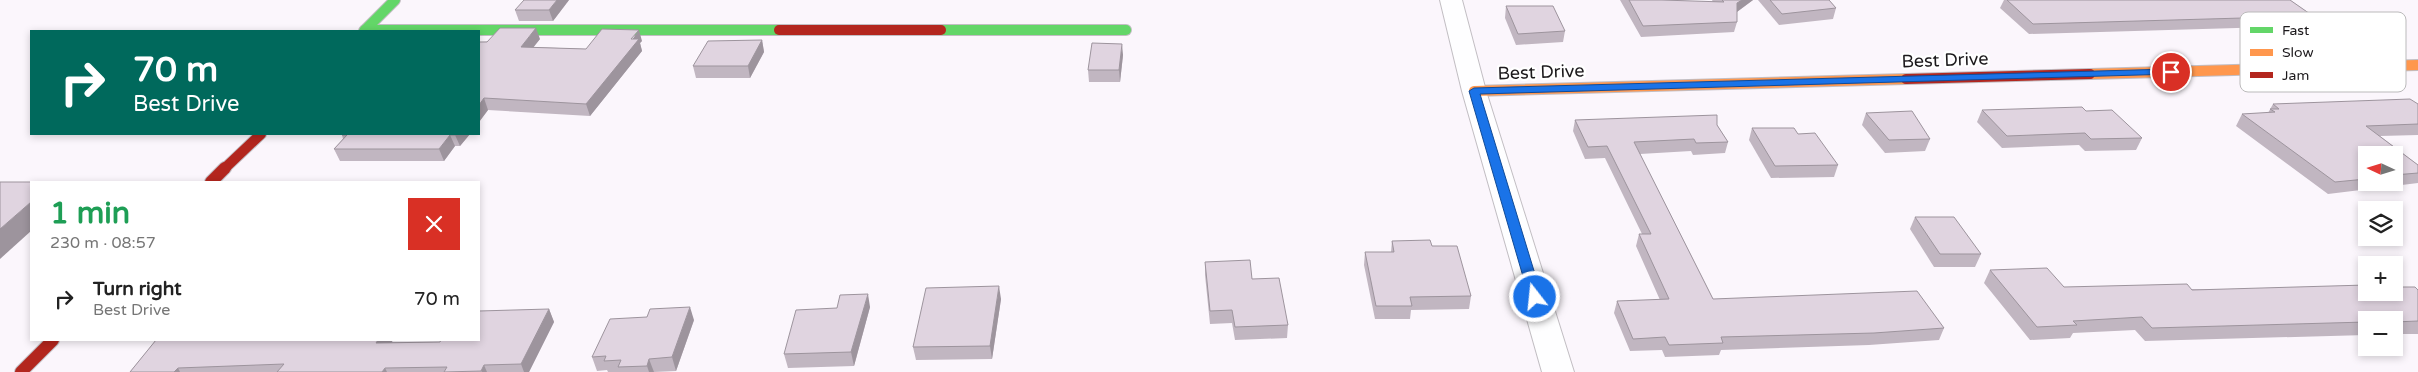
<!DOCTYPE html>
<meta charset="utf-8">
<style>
:root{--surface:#fff;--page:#f6f6f6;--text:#222;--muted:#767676}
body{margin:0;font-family:"Varela Round",sans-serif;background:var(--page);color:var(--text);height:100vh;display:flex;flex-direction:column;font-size:19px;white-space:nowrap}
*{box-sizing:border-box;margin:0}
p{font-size:16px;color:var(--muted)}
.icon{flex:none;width:28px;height:28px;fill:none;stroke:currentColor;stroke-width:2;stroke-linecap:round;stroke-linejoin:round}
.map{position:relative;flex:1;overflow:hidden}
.panel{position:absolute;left:30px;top:181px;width:450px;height:160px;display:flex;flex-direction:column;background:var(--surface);border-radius:0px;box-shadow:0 2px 8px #0003}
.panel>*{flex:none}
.guide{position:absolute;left:30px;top:30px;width:450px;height:105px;border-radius:0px;box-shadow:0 2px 8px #0003;background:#00695c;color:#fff;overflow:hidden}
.needle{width:32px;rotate:274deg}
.fabs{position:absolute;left:2358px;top:146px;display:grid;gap:10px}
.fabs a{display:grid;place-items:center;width:45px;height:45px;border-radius:0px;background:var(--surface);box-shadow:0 2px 8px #0003;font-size:25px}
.pin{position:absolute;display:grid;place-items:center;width:42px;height:42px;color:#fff;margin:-21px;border:2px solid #fff;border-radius:50%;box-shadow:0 1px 5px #0007}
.me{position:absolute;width:55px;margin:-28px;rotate:344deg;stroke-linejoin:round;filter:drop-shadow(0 0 4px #0008)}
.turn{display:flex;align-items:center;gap:18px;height:105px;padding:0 20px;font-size:22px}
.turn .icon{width:65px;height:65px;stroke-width:2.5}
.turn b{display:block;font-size:35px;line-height:42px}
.round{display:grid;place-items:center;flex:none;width:52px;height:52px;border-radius:0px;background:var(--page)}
.headline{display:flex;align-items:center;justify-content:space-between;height:85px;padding:0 20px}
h1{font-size:30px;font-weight:800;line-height:38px;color:#1e9e55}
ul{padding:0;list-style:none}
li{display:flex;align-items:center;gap:15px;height:65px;padding:0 20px}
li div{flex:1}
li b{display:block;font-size:19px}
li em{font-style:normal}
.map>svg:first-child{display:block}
</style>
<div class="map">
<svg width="2418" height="372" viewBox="0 0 2418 372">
<rect width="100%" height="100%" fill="#fbf6fc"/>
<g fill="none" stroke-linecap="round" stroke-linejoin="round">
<!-- street casing -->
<g stroke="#c2bec3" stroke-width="2">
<path id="street" d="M 1440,0 L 1462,0 L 1486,91 L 1574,372 L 1542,372 L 1462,91 Z"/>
</g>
<!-- fast casing -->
<g stroke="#c2bec3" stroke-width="12">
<g id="fast">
<path d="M 365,30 L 779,30"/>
<path d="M 941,30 L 1126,30"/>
<path d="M 364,31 L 395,0"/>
</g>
</g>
<!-- slow casing -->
<g stroke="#c2bec3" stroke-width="12">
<g id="slow">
<path d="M 2090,74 L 2418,65"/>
<path d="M 1474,91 L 1906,79"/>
</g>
</g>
<!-- jam-far1 casing -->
<g stroke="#c2bec3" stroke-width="12">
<g id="jam-far1">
<path d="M 779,30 L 941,30"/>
<path d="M 1906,79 L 2090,74"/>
<path d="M 224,169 L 261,134"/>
</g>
</g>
<!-- jam casing -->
<g stroke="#c2bec3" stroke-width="14">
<g id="jam">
<path d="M 211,182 L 225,168"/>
<path d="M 21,372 L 53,340"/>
</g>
</g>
<!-- street -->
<use href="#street" fill="#fefeff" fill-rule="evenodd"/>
<!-- fast -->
<use href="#fast" stroke="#63d668" stroke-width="10"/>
<!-- slow -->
<use href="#slow" stroke="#ff974d" stroke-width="10"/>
<!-- jam-far1 -->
<use href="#jam-far1" stroke="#b3261e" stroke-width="10"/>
<!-- jam -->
<use href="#jam" stroke="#b3261e" stroke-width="12"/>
</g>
<!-- wall -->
<g fill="#c1b6c1" fill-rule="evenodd">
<path d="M 569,0 L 553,21 L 519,21 L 515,10 Z"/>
<path d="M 1620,0 L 1661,0 L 1713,2 L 1712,0 L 1753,0 L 1737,12 L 1737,22 L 1734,32 L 1641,37 Z"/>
<path d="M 1758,0 L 1829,0 L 1836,8 L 1833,19 L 1779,25 Z"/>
<path d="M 2004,0 L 2290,0 L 2313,16 L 2307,26 L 2029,34 L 2000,8 Z"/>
<path d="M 1506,6 L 1565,31 L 1563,42 L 1516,45 L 1505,18 Z"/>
<path d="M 540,39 L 533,47 L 586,49 L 642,41 L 640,43 L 642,51 L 590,116 L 488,110 L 479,122 L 479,42 Z"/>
<path d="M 762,40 L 764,52 L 750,78 L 696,78 L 693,66 Z"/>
<path d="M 1123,55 L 1120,82 L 1089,82 L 1088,70 Z"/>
<path d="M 2273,104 L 2418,104 L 2418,135 L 2380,136 L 2418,165 L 2418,183 L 2328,194 L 2236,126 L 2242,114 L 2268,113 ZM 2366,155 L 2394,155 L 2394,182 L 2366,182 Z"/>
<path d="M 1982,110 L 2086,111 L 2142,138 L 2136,150 L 2085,151 L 2079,145 L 2002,148 L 1977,122 Z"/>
<path d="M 1866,113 L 1930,139 L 1925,151 L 1885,153 L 1862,125 Z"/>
<path d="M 1575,120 L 1717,125 L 1728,142 L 1725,153 L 1693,155 L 1691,151 L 1640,154 L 1713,299 L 1944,328 L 1939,340 L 1869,345 L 1721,350 L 1719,355 L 1665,357 L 1662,350 L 1630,351 L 1614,313 L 1617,301 L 1660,300 L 1636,246 L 1639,234 L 1642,234 L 1605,158 L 1585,159 L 1573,131 Z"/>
<path d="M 1752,128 L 1798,134 L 1838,165 L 1834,177 L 1771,178 L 1749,140 Z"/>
<path d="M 343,134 L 470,134 L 460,146 L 455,146 L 444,161 L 340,161 L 334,149 L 343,139 L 342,135 Z"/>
<path d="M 1915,217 L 1981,254 L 1975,267 L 1934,267 L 1910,229 Z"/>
<path d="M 1392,241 L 1432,246 L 1471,296 L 1469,309 L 1411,310 L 1410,319 L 1375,319 L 1364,265 L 1365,252 L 1391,252 Z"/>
<path d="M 1205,262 L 1252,279 L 1288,325 L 1287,338 L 1235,340 L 1232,323 L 1210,324 L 1205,275 Z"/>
<path d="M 1990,270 L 2064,287 L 2366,292 L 2418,290 L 2418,334 L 2394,334 L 2394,320 L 2366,320 L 2366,335 L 2145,341 L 2135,330 L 2073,333 L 2070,338 L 2030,340 L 1984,283 Z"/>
<path d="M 1001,299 L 992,359 L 916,360 L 913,347 Z"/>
<path d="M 870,307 L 854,366 L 788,368 L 784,354 L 837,308 Z"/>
<path d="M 549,309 L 554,322 L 529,372 L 130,372 L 156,340 L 393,340 L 392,342 L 440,342 Z"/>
<path d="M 694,320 L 676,371 L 654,372 L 608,372 L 607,370 L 597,371 L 592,357 Z"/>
</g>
<!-- shaded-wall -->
<g fill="#9d949d">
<path d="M 557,0 L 569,0 L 553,21 L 549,10 Z"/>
<path d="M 1742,0 L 1753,0 L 1734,14 L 1737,3 Z"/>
<path d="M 536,28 L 540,39 L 525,58 L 521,47 Z"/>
<path d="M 639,30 L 642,41 L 640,43 L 642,51 L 590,116 L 586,104 Z"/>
<path d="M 762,40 L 764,52 L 750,78 L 748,66 Z"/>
<path d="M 1122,44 L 1123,55 L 1120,82 L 1119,70 Z"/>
<path d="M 484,98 L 488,110 L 479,122 L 479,105 Z"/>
<path d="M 456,134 L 470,134 L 460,146 L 455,135 Z"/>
<path d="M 450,135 L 455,146 L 444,161 L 439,149 Z"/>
<path d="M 31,202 L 31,231 L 0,259 L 0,229 Z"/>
<path d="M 999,286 L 1001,299 L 992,359 L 990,346 Z"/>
<path d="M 868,294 L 870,307 L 854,366 L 851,352 Z"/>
<path d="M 690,307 L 694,320 L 676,371 L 672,357 Z"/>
<path d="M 549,309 L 554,322 L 529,372 L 524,372 L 521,364 Z"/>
<path d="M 378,340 L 393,340 L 383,356 L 376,343 Z"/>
<path d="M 649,359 L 654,372 L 649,372 L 647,366 Z"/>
<path d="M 484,365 L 487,372 L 482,372 L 481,371 Z"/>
<path d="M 178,368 L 180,372 L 174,372 Z"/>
<path d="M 385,368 L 387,372 L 382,372 Z"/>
</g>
<!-- building -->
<g fill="#e0d4e0" stroke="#9d949d">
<path d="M 524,0 L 557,0 L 549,10 L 515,10 Z"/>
<path d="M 1629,0 L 1662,0 L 1724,2 L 1722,0 L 1742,0 L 1737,3 L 1737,22 L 1643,26 Z"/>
<path d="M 1770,0 L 1829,0 L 1836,8 L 1782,14 Z"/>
<path d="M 2007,0 L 2290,0 L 2313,16 L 2033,24 Z"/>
<path d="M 1506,6 L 1553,6 L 1565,31 L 1518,34 Z"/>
<path d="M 500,28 L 536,28 L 521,47 L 586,49 L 602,29 L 639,30 L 631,39 L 639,39 L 586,104 L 484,98 L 479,105 L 479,42 L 487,42 Z"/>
<path d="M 762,40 L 748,66 L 693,66 L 708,41 Z"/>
<path d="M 1092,43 L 1122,44 L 1119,70 L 1088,70 Z"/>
<path d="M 2410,99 L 2418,104 L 2418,124 L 2366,126 L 2418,165 L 2418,173 L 2394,175 L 2394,155 L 2366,155 L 2366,179 L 2335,182 L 2242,114 L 2275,112 L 2270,109 L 2279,109 L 2273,104 Z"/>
<path d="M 2082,107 L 2086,111 L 2112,110 L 2142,138 L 2091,139 L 2085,133 L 2007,136 L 1982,110 Z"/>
<path d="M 1912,111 L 1930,139 L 1889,140 L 1866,113 Z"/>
<path d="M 1717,115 L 1717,125 L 1728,142 L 1696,143 L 1694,139 L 1634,142 L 1713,299 L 1917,291 L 1944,328 L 1874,333 L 1721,337 L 1723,343 L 1669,345 L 1665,337 L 1633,339 L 1617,301 L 1669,299 L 1639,234 L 1651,234 L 1607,146 L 1588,147 L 1575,120 Z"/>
<path d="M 1752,128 L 1794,128 L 1798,134 L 1815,133 L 1838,165 L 1775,166 Z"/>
<path d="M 343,134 L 456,134 L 455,135 L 450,135 L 439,149 L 334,149 L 347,135 L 342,135 Z"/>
<path d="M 0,182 L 36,182 L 31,182 L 31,202 L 0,229 Z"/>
<path d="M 1915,217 L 1954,217 L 1981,254 L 1940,254 Z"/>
<path d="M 1430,240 L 1432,246 L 1457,246 L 1471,296 L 1410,297 L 1412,306 L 1376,306 L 1365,252 L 1394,252 L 1392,241 Z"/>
<path d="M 1250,260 L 1252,279 L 1279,278 L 1288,325 L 1235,327 L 1232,310 L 1210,311 L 1205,262 Z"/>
<path d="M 2047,268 L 2064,287 L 2187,284 L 2192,290 L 2366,285 L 2366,292 L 2394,292 L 2394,287 L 2415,287 L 2418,290 L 2418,321 L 2394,322 L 2394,320 L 2366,320 L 2366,322 L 2152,328 L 2142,317 L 2073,321 L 2077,325 L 2037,327 L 1990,270 Z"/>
<path d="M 999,286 L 990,346 L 913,347 L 926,288 Z"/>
<path d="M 868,294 L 851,352 L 784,354 L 796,310 L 837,308 L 840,295 Z"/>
<path d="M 690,307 L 672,357 L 649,359 L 647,366 L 618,367 L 621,360 L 604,361 L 606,356 L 592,357 L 610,319 L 647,317 L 650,309 Z"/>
<path d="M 549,309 L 521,364 L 484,365 L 481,371 L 444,372 L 447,367 L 385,368 L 382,372 L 277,372 L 284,364 L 178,368 L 174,372 L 130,372 L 156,340 L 378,340 L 376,343 L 440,342 L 441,340 L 479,340 L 479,311 Z"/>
</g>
<!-- route -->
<path fill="#1a73e8" stroke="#114b97" d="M 2171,69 L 2176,72 L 2174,74 L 1480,94 L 1542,297 L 1535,301 L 1529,297 L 1469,91 L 1474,88 Z"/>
<g text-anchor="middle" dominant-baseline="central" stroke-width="4.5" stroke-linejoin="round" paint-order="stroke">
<!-- street labels -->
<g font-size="18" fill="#1c191c" stroke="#fff">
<text transform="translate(1945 60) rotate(-2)">Best Drive</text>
<text transform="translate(1541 72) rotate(-2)">Best Drive</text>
</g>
</g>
<!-- legend -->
<rect x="2240" y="12" width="166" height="80" rx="8" fill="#fff" stroke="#bbbabb" stroke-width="1"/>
<rect x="2250" y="27" width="23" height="6" fill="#63d668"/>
<rect x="2250" y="49" width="23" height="7" fill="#ff974d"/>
<rect x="2250" y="72" width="23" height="6" fill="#b3261e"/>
<g font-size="14" fill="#1c191c">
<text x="2282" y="35">Fast</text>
<text x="2282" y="57">Slow</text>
<text x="2282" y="80">Jam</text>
</g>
</svg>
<div class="fabs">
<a><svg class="needle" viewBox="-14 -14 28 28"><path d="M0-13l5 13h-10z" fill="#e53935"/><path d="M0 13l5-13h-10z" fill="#767676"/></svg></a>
<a><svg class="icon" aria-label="layers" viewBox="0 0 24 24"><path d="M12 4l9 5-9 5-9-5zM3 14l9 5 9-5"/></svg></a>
<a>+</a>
<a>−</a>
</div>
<div class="pin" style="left:2171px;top:72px;background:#d93025"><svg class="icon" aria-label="arrive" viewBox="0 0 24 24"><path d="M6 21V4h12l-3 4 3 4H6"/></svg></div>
<svg class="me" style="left:1535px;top:297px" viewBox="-20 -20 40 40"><circle r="17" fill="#1a73e8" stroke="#fff" stroke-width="3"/><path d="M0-11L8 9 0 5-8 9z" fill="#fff"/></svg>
<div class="guide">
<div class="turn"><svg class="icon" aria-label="right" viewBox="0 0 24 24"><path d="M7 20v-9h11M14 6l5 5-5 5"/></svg><div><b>70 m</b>Best Drive</div></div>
</div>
<section class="panel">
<div class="headline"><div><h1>1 min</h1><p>230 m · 08:57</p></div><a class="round" style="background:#d93025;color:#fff"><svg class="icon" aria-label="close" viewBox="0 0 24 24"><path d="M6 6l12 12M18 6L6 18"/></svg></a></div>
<ul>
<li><svg class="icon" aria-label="right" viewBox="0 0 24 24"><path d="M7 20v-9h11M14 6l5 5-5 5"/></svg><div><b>Turn right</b><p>Best Drive</p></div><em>70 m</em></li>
</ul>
</section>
</div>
